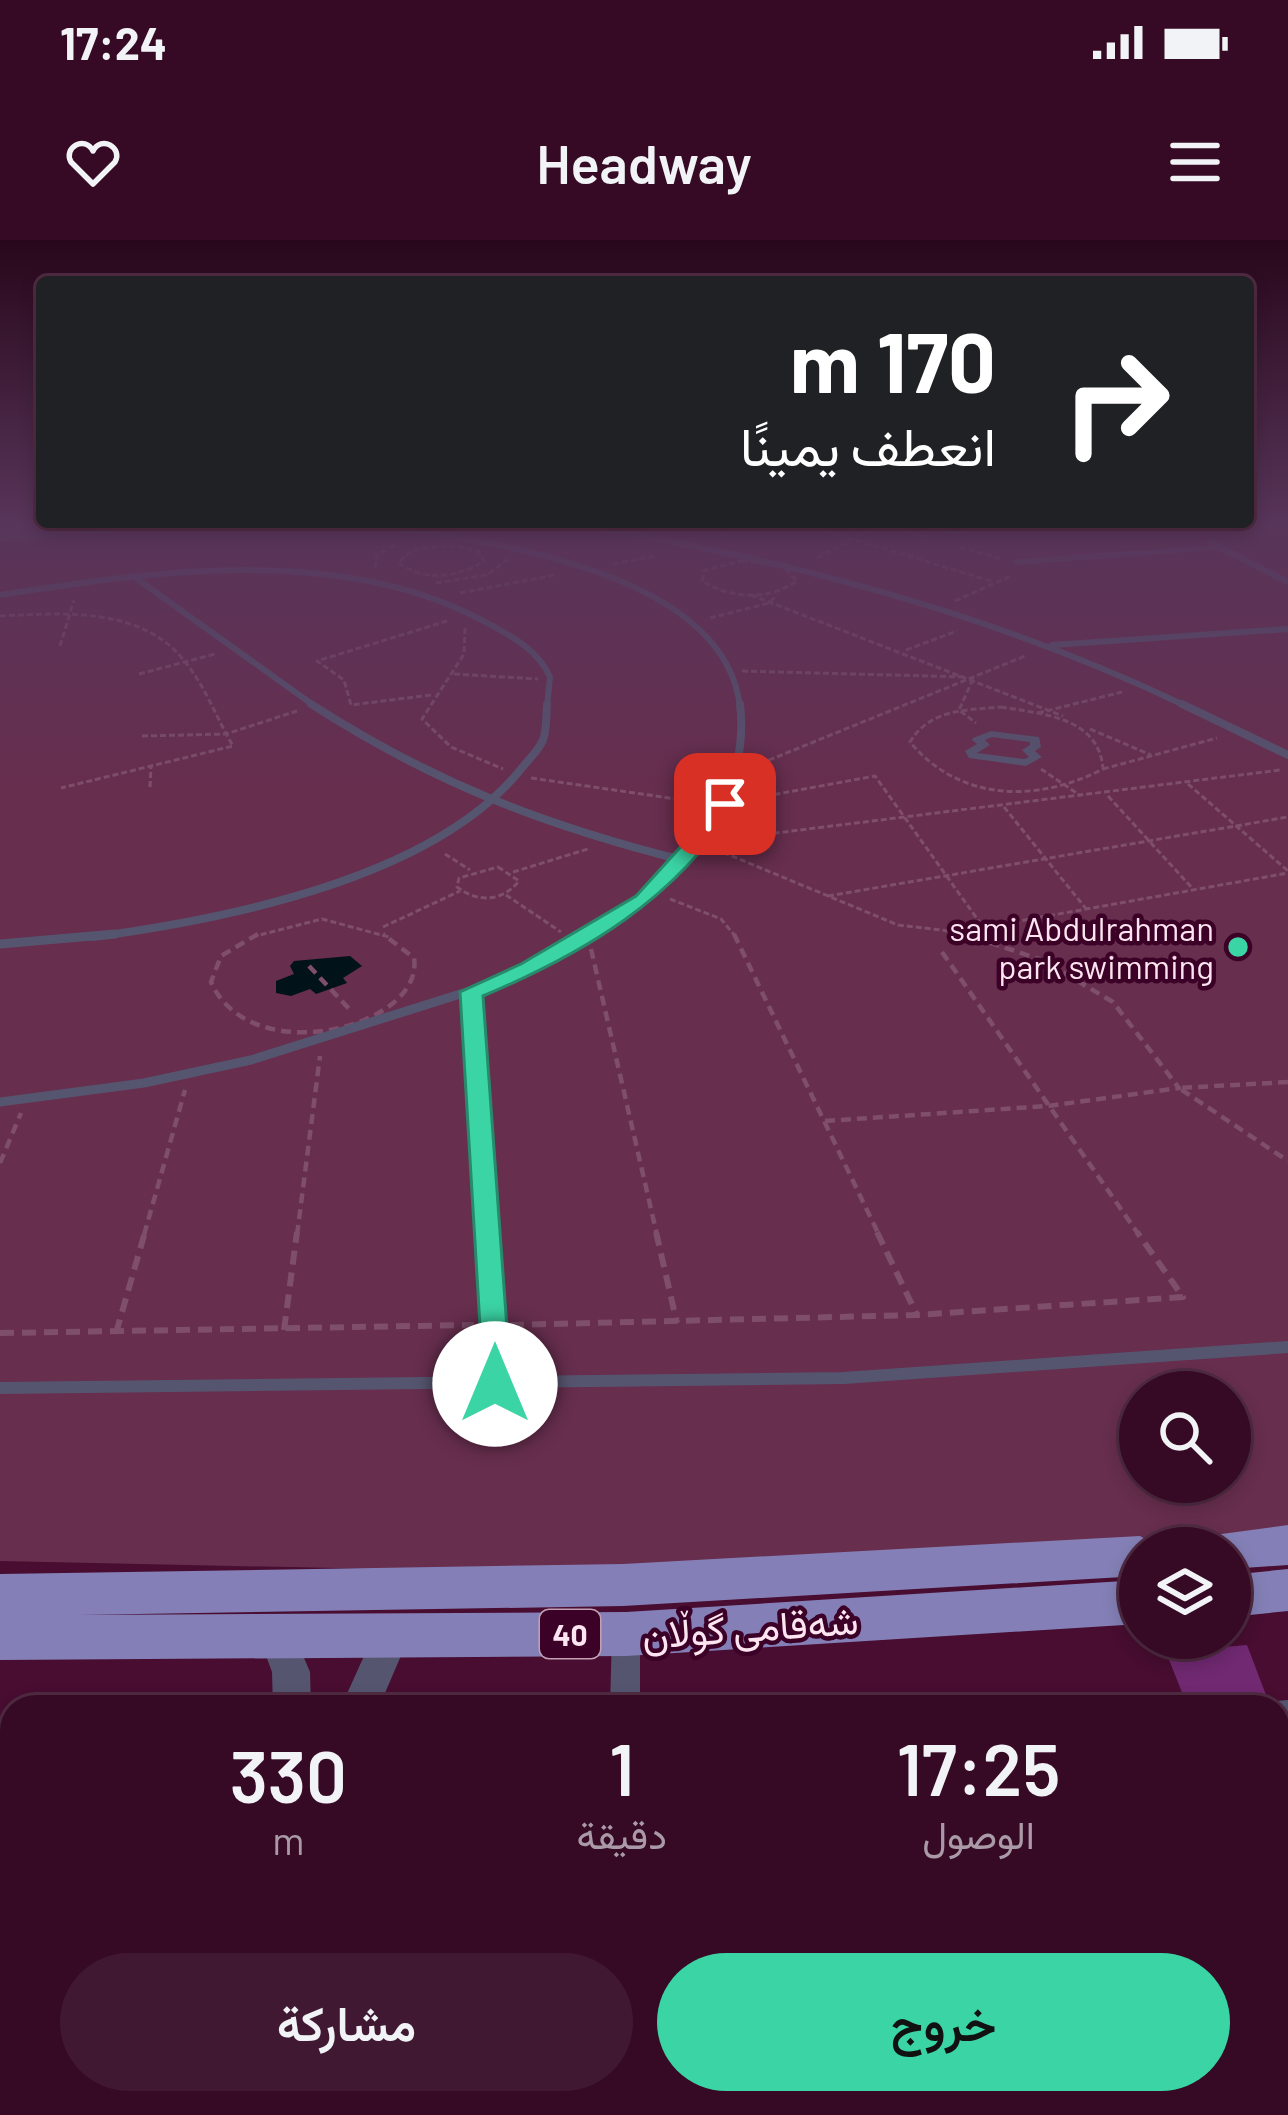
<!DOCTYPE html>
<html lang="ar">
<meta charset="utf-8">
<style>
:root{--surface:#360a25;--page:#411832;--text:#f1f3f6;--muted:#aa9aa7;--line:#502b42;--accent:#3bd4a4}
body{margin:0;font-family:Barlow,Vazirmatn,sans-serif;background:var(--page);color:var(--text);direction:rtl;height:100vh;display:flex;flex-direction:column;font-size:45px;white-space:nowrap}
*{box-sizing:border-box;margin:0}
p{font-size:39px;color:var(--muted)}
.icon{flex:none;width:66px;height:66px;fill:none;stroke:currentColor;stroke-width:2;stroke-linecap:round;stroke-linejoin:round}
.map{position:relative;flex:1;overflow:hidden;direction:ltr}
.side{position:absolute;left:0px;top:1455px;width:1290px;height:420px;display:flex;flex-direction:column;background:var(--surface);border-radius:36px 36px 0 0;box-shadow:0 6px 18px #0003,0 0 0 3px var(--line);direction:rtl}
.side>*{flex:none}
.guide{position:absolute;left:36px;top:36px;width:1218px;height:252px;border-radius:12px;box-shadow:0 6px 18px #0003,0 0 0 3px var(--line);direction:rtl;background:#202124;color:#fff;overflow:hidden}
.fabs{position:absolute;left:1119px;top:1131px;display:grid;gap:24px}
.fabs a{display:grid;place-items:center;width:132px;height:132px;border-radius:50%;background:var(--surface);box-shadow:0 6px 18px #0003,0 0 0 3px var(--line);font-size:60px}
.pin{position:absolute;display:grid;place-items:center;width:102px;height:102px;color:#fff;margin:-51px;border-radius:24px;box-shadow:0 6px 18px #0006}
.me{position:absolute;width:132px;margin:-66px;rotate:0deg;stroke-linejoin:round;filter:drop-shadow(0 0 9px #0008)}
.turn{display:flex;align-items:center;gap:42px;height:252px;padding:0 60px;font-size:54px}
.turn .icon{width:156px;height:156px;stroke-width:2.5}
.turn b{display:block;font-size:84px;line-height:102px}
.eta{display:flex;justify-content:space-evenly;align-items:center;height:204px;text-align:center}
.eta b{font-size:72px;font-weight:600;line-height:84px}
.button{display:flex;gap:24px;margin-top:auto;padding:24px 60px}
.button a{flex:1;height:138px;border-radius:72px;background:var(--accent);color:#111;font-size:48px;font-weight:600;line-height:138px;text-align:center}
.button a+a{background:var(--page);color:var(--text)}
.status{display:flex;justify-content:space-between;align-items:center;height:84px;padding:0 60px;background:var(--surface);direction:ltr}
.status svg{height:33px;fill:currentColor}
header{display:flex;justify-content:space-between;align-items:center;height:156px;padding:0 60px;background:var(--surface);font-size:54px;font-weight:600}
.map>svg:first-child{display:block}
</style>
<div class="status"><b>17:24</b><svg viewBox="0 0 49 12"><path d="M0 12V9h3v3zM5 12V6h3v6zM10 12V3h3v9zM15 12V0h3v12zM26 1h20v11H26zM47 4h2v5h-2z"/></svg></div>
<header><svg class="icon" aria-label="menu" viewBox="0 0 24 24"><path d="M4 6h16M4 12h16M4 18h16"/></svg>Headway<svg class="icon" aria-label="heart" viewBox="0 0 24 24"><path d="M12 20l-8-8c-3-5 5-10 8-4 3-6 11-1 8 4z"/></svg></header>
<div class="map">
<svg width="1288" height="1875" viewBox="0 0 1288 1875">
<rect width="100%" height="100%" fill="#480d31"/>
<!-- green -->
<path fill="#672e4e" fill-rule="evenodd" d="M 0,287 L 1288,287 L 1288,1295 L 476,1331 L 0,1321 ZM 1140,1152 L 1230,1152 L 1230,1242 L 1140,1242 Z"/>
<!-- water -->
<path fill="#021219" d="M 350,716 L 362,726 L 343,738 L 347,743 L 316,754 L 310,749 L 291,756 L 276,753 L 276,741 L 294,734 L 290,726 L 294,721 Z"/>
<!-- building -->
<path fill="#712972" d="M 1247,1405 L 1266,1455 L 1185,1460 L 1166,1412 Z"/>
<g fill="none" stroke-linecap="round" stroke-linejoin="round">
<!-- path-far2 -->
<g stroke="#7e4e6b" stroke-width="3" stroke-dasharray="6 3" stroke-linecap="butt">
<path d="M 813,287 L 994,342"/>
<path d="M 885,287 L 926,297"/>
<path d="M 723,295 L 739,287"/>
<path d="M 449,305 L 478,311 L 484,321 C 457,338 424,342 398,322 L 413,310 Z"/>
<path d="M 960,307 L 1001,319"/>
<path d="M 817,318 L 875,287"/>
<path d="M 742,321 L 784,327 L 797,341 C 768,361 732,359 702,341 L 705,330 Z"/>
<path d="M 613,324 L 655,316"/>
<path d="M 375,328 L 377,315 L 396,304"/>
<path d="M 436,343 L 487,335 L 508,319"/>
<path d="M 460,353 L 555,335"/>
<path d="M 751,355 L 1063,476"/>
<path d="M 955,361 L 1011,336"/>
<path d="M 0,376 C 64,373 143,366 186,423 C 206,448 217,479 233,506 L 61,548"/>
<path d="M 710,378 L 769,363 L 777,355"/>
<path d="M 465,388 L 464,414 L 422,479 L 451,507 L 503,529"/>
<path d="M 60,406 L 74,360"/>
<path d="M 906,410 L 957,391"/>
<path d="M 742,431 L 965,437"/>
<path d="M 139,434 L 215,414"/>
<path d="M 454,434 L 538,439"/>
<path d="M 973,439 L 959,470 L 976,483"/>
<path d="M 431,455 L 351,465 L 344,440 L 317,421 L 447,381"/>
<path d="M 1001,467 C 1043,474 1099,477 1103,529 C 1037,563 960,562 910,502 C 930,469 966,470 1001,467 Z"/>
<path d="M 1038,473 L 1122,452"/>
<path d="M 1090,489 L 1151,515"/>
<path d="M 142,496 L 226,494 L 297,471"/>
<path d="M 752,527 L 1025,416"/>
<path d="M 1041,529 L 1081,556"/>
<path d="M 1103,529 L 1217,498"/>
<path d="M 531,538 L 704,563"/>
<path d="M 1188,544 L 1288,631"/>
<path d="M 150,547 L 151,526"/>
<path d="M 1108,556 L 1193,649"/>
<path d="M 739,561 L 875,536 L 983,687"/>
<path d="M 1004,567 L 1087,670"/>
<path d="M 720,600 L 1280,530"/>
<path d="M 715,609 L 898,685 L 958,692 L 1288,633"/>
<path d="M 445,614 L 470,630"/>
<path d="M 498,627 L 519,641 C 502,662 478,663 457,647 L 459,638 Z"/>
<path d="M 513,632 L 588,609"/>
<path d="M 506,655 L 561,692"/>
<path d="M 828,656 L 1288,577"/>
<path d="M 670,659 L 721,679 L 736,697"/>
<path d="M 383,687 L 460,651"/>
<path d="M 964,694 L 973,697"/>
<path d="M 252,697 L 322,679 L 389,697"/>
</g>
<!-- path-far1 -->
<g stroke="#7e4e6b" stroke-width="4.5" stroke-dasharray="10 6" stroke-linecap="butt">
<path d="M 258,694 L 221,716 L 211,742 C 251,832 425,787 414,718 L 383,694"/>
<path d="M 734,694 L 879,995"/>
<path d="M 591,709 L 657,995"/>
<path d="M 942,712 L 1139,995"/>
<path d="M 309,726 L 352,772"/>
<path d="M 1288,842 L 1179,848 L 1288,921"/>
<path d="M 825,881 L 1048,866 L 1179,848 L 1113,762 L 1042,720 L 964,694"/>
<path d="M 0,923 L 21,873"/>
<path d="M 144,995 L 185,850"/>
<path d="M 297,995 L 320,816"/>
</g>
<!-- path -->
<g stroke="#7e4e6b" stroke-width="6" stroke-dasharray="14 8" stroke-linecap="butt">
<path d="M 656,992 L 677,1083"/>
<path d="M 877,992 L 917,1075"/>
<path d="M 510,1085 L 917,1075 L 1183,1057 L 1137,992"/>
<path d="M 284,1090 L 297,992"/>
<path d="M 0,1093 L 474,1085"/>
<path d="M 116,1093 L 145,992"/>
</g>
<!-- service-far4 -->
<g stroke="#565570" stroke-width="6">
<path d="M 386,287 C 490,301 725,332 740,467"/>
<path d="M 589,287 C 796,321 999,376 1188,467"/>
<path d="M 938,287 L 955,292 L 977,287"/>
<path d="M 0,299 L 135,287"/>
<path d="M 1210,302 L 1288,342"/>
<path d="M 133,336 L 316,467"/>
<path d="M 0,355 C 155,331 346,303 489,384 C 513,397 538,410 550,437 L 547,467"/>
<path d="M 1052,405 L 1288,389"/>
</g>
<!-- service-far3 -->
<g stroke="#565570" stroke-width="8">
<path d="M 311,464 C 432,542 543,585 682,620"/>
<path d="M 1182,464 L 1288,515"/>
<path d="M 93,697 C 227,679 433,639 521,529 C 527,521 539,510 543,500 C 547,490 546,475 547,464"/>
<path d="M 587,697 C 672,648 752,569 740,464"/>
</g>
<!-- service-far2 -->
<g stroke="#565570" stroke-width="9">
<path d="M 0,704 L 115,694"/>
<path d="M 472,752 L 486,995"/>
<path d="M 0,862 L 144,843 L 251,820 L 492,744 L 592,694"/>
</g>
<!-- service-far1 -->
<g stroke="#565570" stroke-width="12">
<path d="M 486,992 L 495,1144"/>
<path d="M 0,1148 L 844,1138 L 1288,1107"/>
</g>
<!-- service -->
<path stroke="#565570" stroke-width="16" d="M 1278,1469 L 1288,1468"/>
<!-- pedestrian -->
<g fill="#565570" fill-rule="evenodd">
<path d="M 1222,305 L 1225,309 L 1016,325 L 1012,322 L 1016,319 Z"/>
<path d="M 991,491 L 1039,497 L 1041,507 L 1035,511 L 1042,517 L 1026,526 L 969,518 L 965,511 L 977,504 L 972,500 L 973,498 ZM 992,497 L 1030,502 L 1030,505 L 1022,510 L 1029,517 L 1024,519 L 977,513 L 990,505 L 985,500 Z"/>
</g>
<!-- minor -->
<g fill="#565570" fill-rule="evenodd">
<path d="M 626,1381 L 636,1385 L 640,1394 L 640,1467 L 610,1467 L 612,1394 L 616,1385 Z"/>
<rect x="599" y="1863" width="36" height="12"/>
</g>
<!-- tertiary -->
<g fill="#565570" fill-rule="evenodd">
<path d="M 391,1380 L 404,1385 L 409,1397 L 379,1467 L 341,1467 L 378,1385 Z"/>
<path d="M 278,1382 L 291,1387 L 310,1432 L 311,1467 L 273,1467 L 272,1432 L 260,1399 L 265,1387 Z"/>
<path d="M 135,1863 L 181,1863 L 178,1875 L 130,1875 Z"/>
<path d="M 222,1863 L 268,1863 L 266,1875 L 218,1875 Z"/>
</g>
<!-- primary -->
<g fill="#8480b7" fill-rule="evenodd">
<path d="M 1288,1285 L 1288,1325 L 1230,1329 L 1230,1308 L 1207,1308 L 1214,1295 Z"/>
<path d="M 1140,1296 L 1160,1308 L 1140,1308 L 1140,1336 L 623,1366 L 79,1375 L 626,1372 L 1140,1340 L 1140,1384 L 626,1416 L 0,1420 L 0,1334 L 623,1324 Z"/>
<path d="M 1288,1329 L 1288,1371 L 1230,1377 L 1230,1335 Z"/>
</g>
</g>
<!-- sky -->
<linearGradient id="sky" x2="0" y2="1"><stop stop-color="#28071b"/><stop offset="0.52" stop-color="#58355a"/><stop offset="1" stop-color="#58355a" stop-opacity="0"/></linearGradient>
<rect width="1288" height="549" fill="url(#sky)"/>
<!-- route -->
<path fill="#3bd4a4" stroke="#268a6b" stroke-width="3" d="M 725,558 L 735,564 C 676,659 585,713 483,756 L 511,1144 L 507,1153 L 484,1153 L 460,752 L 521,724 L 636,656 Z"/>
<!-- markers -->
<circle fill="#3bd4a4" stroke="#3c0127" stroke-width="4.5" cx="1238" cy="707" r="12"/>
<g text-anchor="middle" dominant-baseline="central" stroke-width="9" stroke-linejoin="round" paint-order="stroke">
<!-- shield labels -->
<rect fill="#3c0127" stroke="#c2a1b4" stroke-width="3" x="540" y="1370" width="60" height="48" rx="9"/>
<g font-size="30" font-weight="bold" fill="#fce5f0">
<text x="570" y="1394">40</text>
</g>
<!-- poi labels -->
<g font-size="33" fill="#fce5f0" stroke="#3c0127" text-anchor="end">
<text x="1214" y="688">sami Abdulrahman<tspan x="1214" dy="38">park swimming</tspan></text>
</g>
<!-- near-street labels -->
<g font-size="39" fill="#fce5f0" stroke="#3c0127">
<text transform="translate(750 1386) rotate(-4)">شەقامی گوڵان</text>
</g>
</g>
</svg>
<div class="fabs">
<a><svg class="icon" aria-label="search" viewBox="0 0 24 24"><circle cx="10" cy="10" r="6"/><path d="M15 15l6 6"/></svg></a>
<a><svg class="icon" aria-label="layers" viewBox="0 0 24 24"><path d="M12 4l9 5-9 5-9-5zM3 14l9 5 9-5"/></svg></a>
</div>
<div class="pin" style="left:725px;top:564px;background:#d93025"><svg class="icon" aria-label="arrive" viewBox="0 0 24 24"><path d="M6 21V4h12l-3 4 3 4H6"/></svg></div>
<svg class="me" style="left:495px;top:1144px" viewBox="-20 -20 40 40"><circle r="19" fill="#fff"/><path d="M0-13L10 11 0 6-10 11z" fill="#3bd4a4"/></svg>
<div class="guide">
<div class="turn"><svg class="icon" aria-label="right" viewBox="0 0 24 24"><path d="M7 20v-9h11M14 6l5 5-5 5"/></svg><div><b>170 m</b>انعطف يمينًا</div></div>
</div>
<section class="side">
<div class="eta">
<div><b>17:25</b><p>الوصول</p></div>
<div><b>1</b><p>دقيقة</p></div>
<div><b>330</b><p>m</p></div>
</div>
<div class="button"><a>خروج</a><a>مشاركة</a></div>
</section>
</div>
